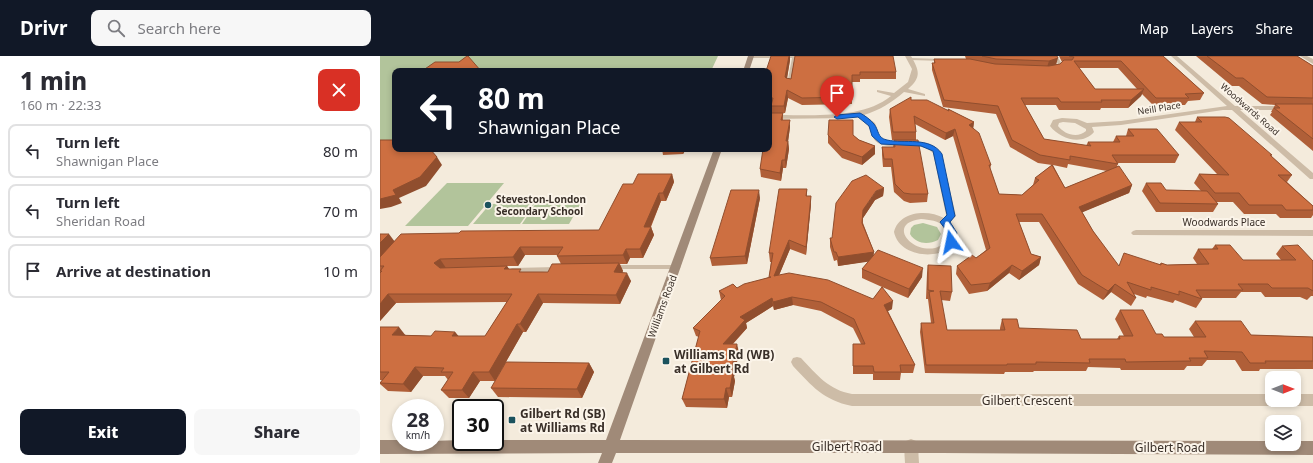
<!DOCTYPE html>
<meta charset="utf-8">
<style>
:root{--surface:#fff;--page:#f7f7f7;--text:#2b2b33;--muted:#7c7c81;--line:#e1e1e2;--accent:#111827}
body{margin:0;font-family:"Noto Sans",sans-serif;background:var(--page);color:var(--text);height:100vh;display:flex;flex-direction:column;font-size:15px;white-space:nowrap}
*{box-sizing:border-box;margin:0}
p{font-size:13px;color:var(--muted)}
.icon{flex:none;width:22px;height:22px;fill:none;stroke:currentColor;stroke-width:2;stroke-linecap:round;stroke-linejoin:round}
.map{position:relative;flex:1;overflow:hidden}
.drawer{display:flex;flex-direction:column;background:var(--surface);width:380px}
.drawer>*{flex:none}
.hud{position:absolute;left:12px;top:12px;width:380px;height:84px;border-radius:8px;box-shadow:0 2px 6px #0003;background:#111827;color:#fff;overflow:hidden}
.needle{width:26px;rotate:90deg}
.controls{position:absolute;left:885px;top:315px;display:grid;gap:8px}
.controls a{display:grid;place-items:center;width:36px;height:36px;border-radius:8px;background:var(--surface);box-shadow:0 2px 6px #0003;font-size:20px}
.speed{position:absolute;left:12px;top:343px;display:flex;gap:8px;font-size:20px;font-weight:700;text-align:center}
.speed>*{display:grid;place-content:center;width:52px;height:52px;border-radius:50%;background:var(--surface);box-shadow:0 2px 6px #0003;line-height:1}
.speed small{font-size:10px;font-weight:400}
.speed .limit{border:2px solid #111;border-radius:6px;background:#fff;color:#111}
.pin{position:absolute;display:grid;place-items:center;width:34px;height:34px;color:#fff;margin:-41px -17px;border-radius:50% 50% 50% 0;rotate:-45deg;box-shadow:0 0 4px #0007}
.pin .icon{rotate:45deg}
.me{position:absolute;width:44px;margin:-22px;rotate:348deg;stroke-linejoin:round;filter:drop-shadow(0 0 3px #0008)}
.turn{display:flex;align-items:center;gap:14px;height:84px;padding:0 20px;font-size:18px}
.turn .icon{width:52px;height:52px;stroke-width:2.5}
.turn b{display:block;font-size:28px;line-height:34px}
.round{display:grid;place-items:center;flex:none;width:42px;height:42px;border-radius:8px;background:var(--page)}
.summary{display:flex;align-items:center;justify-content:space-between;height:68px;padding:0 20px}
h1{font-size:24px;font-weight:800;line-height:30px}
.button{display:flex;gap:8px;margin-top:auto;padding:8px 20px}
.button a{flex:1;height:46px;border-radius:8px;background:var(--accent);color:#fff;font-size:16px;font-weight:800;line-height:46px;text-align:center}
.button a+a{background:var(--page);color:var(--text)}
ul{padding:0;list-style:none}
li{display:flex;align-items:center;gap:12px;height:54px;margin:0 8px 6px;padding:0 12px;border:2px solid var(--line);border-radius:8px}
li div{flex:1}
li b{display:block;font-size:15px}
li em{font-style:normal}
header{display:flex;align-items:center;gap:24px;box-sizing:border-box;height:56px;padding:0 20px;background:var(--accent);color:#fff}
header strong{font-size:19px}
nav{display:flex;gap:22px;margin-inline-start:auto;font-size:14px}
.search{width:280px;height:36px;background:var(--page);display:flex;align-items:center;gap:10px;box-sizing:border-box;padding:0 14px;border-radius:8px;color:var(--muted);font-size:15px}
main{display:flex;flex:1;min-height:0}
.map>svg:first-child{display:block}
</style>
<header>
<strong>Drivr</strong>
<div class="search"><svg class="icon" aria-label="search" viewBox="0 0 24 24"><circle cx="10" cy="10" r="6"/><path d="M15 15l6 6"/></svg>Search here</div>
<nav><a>Map</a><a>Layers</a><a>Share</a></nav>
</header>
<main>
<section class="drawer">
<div class="summary"><div><h1>1 min</h1><p>160 m · 22:33</p></div><a class="round" style="background:#d93025;color:#fff"><svg class="icon" aria-label="close" viewBox="0 0 24 24"><path d="M6 6l12 12M18 6L6 18"/></svg></a></div>
<ul>
<li><svg class="icon" aria-label="left" viewBox="0 0 24 24"><path d="M17 20v-9H6M10 6l-5 5 5 5"/></svg><div><b>Turn left</b><p>Shawnigan Place</p></div><em>80 m</em></li>
<li><svg class="icon" aria-label="left" viewBox="0 0 24 24"><path d="M17 20v-9H6M10 6l-5 5 5 5"/></svg><div><b>Turn left</b><p>Sheridan Road</p></div><em>70 m</em></li>
<li><svg class="icon" aria-label="arrive" viewBox="0 0 24 24"><path d="M6 21V4h12l-3 4 3 4H6"/></svg><div><b>Arrive at destination</b></div><em>10 m</em></li>
</ul>
<div class="button"><a>Exit</a><a>Share</a></div>
</section>
<div class="map">
<svg width="933" height="407" viewBox="0 0 933 407">
<rect width="100%" height="100%" fill="#f4ebdc"/>
<!-- green -->
<g fill="#b2c49b">
<path d="M 0,0 L 338,0 L 331,15 L 15,15 L 15,86 L 0,86 Z"/>
<path d="M 67,127 L 124,127 L 88,170 L 25,170 Z"/>
<path d="M 155,147 L 140,168 L 93,168 L 110,148 Z"/>
<path d="M 156,147 L 201,147 L 189,168 L 142,168 Z"/>
<path d="M 543,167 L 557,171 L 561,178 L 558,184 C 548,189 536,188 530,178 L 531,172 L 534,169 Z"/>
</g>
<g fill="none" stroke-linecap="round" stroke-linejoin="round">
<!-- lane -->
<g fill="#cdbca7" fill-rule="evenodd">
<path d="M 370,0 L 415,0 L 411,29 L 407,28 L 412,2 L 371,2 L 369,1 Z"/>
<path d="M 673,0 L 677,0 L 682,8 L 680,12 L 674,14 L 672,13 L 677,10 L 678,8 Z"/>
<path d="M 530,2 L 563,3 L 565,4 L 563,5 L 531,4 L 530,4 Z"/>
<path d="M 229,209 L 297,209 L 301,211 L 297,213 L 232,213 L 228,211 Z"/>
<path d="M 177,211 L 181,213 L 177,215 L 132,218 L 128,215 L 132,212 Z"/>
</g>
<!-- street -->
<g fill="#cdbca7" fill-rule="evenodd">
<path d="M 525,0 L 531,0 C 539,14 542,21 528,33 L 545,38 L 545,40 L 524,36 C 511,47 500,54 484,59 L 495,67 L 500,81 L 504,84 C 523,89 546,79 561,96 L 576,160 L 570,166 C 595,203 521,211 514,176 C 519,155 548,153 564,162 L 566,159 L 553,97 C 538,83 516,96 498,87 C 491,83 493,76 489,71 C 487,67 481,64 477,60 L 471,62 L 389,63 L 389,59 C 427,58 480,65 511,40 L 497,36 L 497,34 L 514,37 L 528,26 L 532,13 ZM 541,163 C 549,164 559,164 564,171 C 571,179 564,190 555,192 C 530,197 507,167 541,163 Z"/>
<path d="M 791,0 L 797,0 L 855,50 L 933,50 L 933,54 L 860,54 L 933,117 L 933,123 L 930,123 L 852,54 L 843,54 L 741,69 L 712,71 L 714,76 C 702,90 680,83 670,70 L 673,64 L 682,62 L 697,63 L 707,67 L 741,65 L 847,50 ZM 683,66 L 695,67 L 706,73 L 706,75 C 697,83 684,78 678,70 L 679,67 Z"/>
<path d="M 920,0 L 927,0 L 933,3 L 933,8 Z"/>
<path d="M 756,174 L 933,174 L 933,180 L 753,179 L 751,177 L 753,175 Z"/>
<path d="M 417,301 L 421,302 C 437,319 449,334 472,338 L 892,338 L 892,344 L 898,344 L 897,348 L 892,350 L 472,350 C 443,344 432,330 413,310 L 411,306 L 413,302 Z"/>
<path d="M 914,338 L 933,338 L 933,350 L 914,350 L 909,348 L 908,344 L 914,344 Z"/>
<path d="M 531,383 L 536,385 L 538,390 L 539,407 L 525,407 L 524,390 L 526,385 Z"/>
</g>
<!-- secondary -->
<g fill="#a08a78" fill-rule="evenodd">
<path d="M 368,0 L 374,0 L 369,15 L 363,15 Z"/>
<path d="M 334,93 L 342,93 L 240,384 L 892,385 L 892,388 L 914,388 L 914,385 L 933,385 L 933,399 L 562,397 L 236,397 L 232,407 L 218,407 L 222,397 L 0,398 L 0,384 L 21,384 L 21,386 L 81,384 L 81,386 L 115,386 L 115,384 L 226,384 Z"/>
</g>
</g>
<!-- wall -->
<g fill="#b05f38" fill-rule="evenodd">
<path d="M 391,0 L 410,0 L 410,4 L 407,22 L 411,23 L 415,0 L 516,16 L 516,23 L 480,23 L 480,26 L 472,26 L 472,48 L 422,49 L 408,42 L 405,57 L 403,57 L 403,64 L 410,71 L 408,85 L 409,93 L 406,112 L 403,112 L 401,125 L 381,121 L 380,113 L 392,57 L 391,49 L 389,49 L 389,15 Z"/>
<path d="M 585,0 L 677,0 L 676,8 L 680,8 L 682,6 L 679,0 L 783,0 L 824,37 L 820,44 L 808,45 L 805,49 L 773,49 L 762,38 L 761,40 L 748,52 L 721,52 L 720,54 L 679,54 L 676,49 L 645,49 L 664,83 L 706,90 L 708,86 L 733,86 L 736,80 L 746,80 L 748,73 L 799,99 L 795,107 L 737,107 L 738,108 L 737,110 L 752,129 L 749,137 L 702,156 L 713,175 L 738,210 L 780,208 L 781,207 L 787,209 L 817,208 L 813,202 L 818,193 L 832,193 L 835,189 L 863,204 L 901,204 L 896,198 L 902,190 L 933,205 L 933,240 L 931,240 L 927,244 L 920,241 L 885,241 L 881,236 L 861,236 L 856,242 L 822,242 L 822,243 L 816,252 L 795,244 L 793,247 L 767,240 L 766,242 L 754,238 L 756,242 L 751,250 L 731,236 L 723,244 L 698,228 L 659,166 L 639,166 L 651,198 L 661,201 L 659,209 L 639,224 L 629,217 L 607,235 L 589,238 L 576,218 L 577,210 L 596,202 L 606,194 L 573,80 L 565,84 L 535,68 L 536,76 L 536,84 L 548,138 L 547,146 L 530,147 L 524,145 L 514,136 L 511,111 L 503,111 L 502,99 L 502,91 L 513,91 L 514,84 L 535,84 L 512,84 L 509,61 L 510,53 L 531,44 L 568,54 L 568,53 L 594,66 L 593,72 L 611,109 L 610,113 L 619,138 L 642,139 L 653,129 L 655,122 L 672,109 L 658,107 L 630,91 L 616,58 L 563,51 L 552,14 L 552,7 L 554,7 L 554,3 L 586,3 ZM 699,12 L 738,12 L 757,33 L 715,33 ZM 688,108 L 727,115 L 685,132 L 673,109 L 687,112 Z"/>
<path d="M 816,0 L 917,0 L 933,10 L 933,95 L 890,59 L 892,56 L 891,56 L 895,49 L 882,48 L 859,30 L 852,30 Z"/>
<path d="M 817,61 L 892,99 L 891,100 L 912,119 L 907,126 L 933,150 L 933,159 L 931,162 L 900,162 L 896,158 L 864,158 L 853,146 L 836,146 L 838,148 L 833,156 L 776,156 L 762,135 L 766,127 L 786,134 L 821,135 L 814,127 L 819,118 L 837,118 L 795,74 L 799,66 L 815,66 Z"/>
<path d="M 448,79 L 473,79 L 479,84 L 495,90 L 495,98 L 482,109 L 462,102 L 448,87 Z"/>
<path d="M 282,93 L 306,93 L 303,98 L 283,99 Z"/>
<path d="M 292,118 L 294,126 L 286,145 L 281,145 L 271,171 L 274,179 L 263,202 L 250,202 L 247,208 L 240,208 L 243,215 L 242,216 L 251,225 L 240,248 L 163,247 L 146,276 L 143,276 L 115,325 L 100,325 L 89,342 L 69,342 L 61,334 L 68,324 L 65,320 L 43,320 L 31,336 L 8,335 L 0,328 L 0,327 L 2,324 L 0,324 L 0,271 L 26,279 L 51,280 L 75,276 L 78,280 L 105,280 L 127,246 L 16,247 L 0,265 L 0,178 L 14,185 L 79,177 L 219,174 L 253,128 ZM 145,199 L 178,199 L 177,200 L 181,208 L 168,216 L 142,216 L 129,213 L 127,210 L 138,210 Z"/>
<path d="M 504,132 L 503,140 L 495,144 L 483,162 L 483,167 L 494,196 L 493,199 L 542,221 L 528,242 L 502,231 L 512,253 L 508,255 L 535,309 L 533,317 L 521,317 L 520,324 L 493,324 L 493,318 L 473,318 L 473,288 L 481,288 L 473,272 L 441,255 L 413,249 L 394,254 L 393,250 L 366,267 L 367,272 L 353,288 L 359,296 L 354,321 L 355,325 L 352,341 L 349,341 L 347,352 L 306,351 L 302,343 L 319,281 L 316,280 L 313,272 L 341,244 L 339,235 L 357,232 L 389,221 L 391,206 L 390,206 L 389,197 L 427,133 L 427,140 L 431,148 L 426,199 L 410,193 L 399,219 L 493,243 L 502,231 L 482,222 L 482,213 L 489,205 L 458,210 L 457,204 L 454,205 L 450,191 L 450,182 L 452,182 Z"/>
<path d="M 380,142 L 367,208 L 332,210 L 330,202 Z"/>
<path d="M 548,209 L 572,236 L 570,245 L 561,244 L 567,274 L 620,274 L 620,272 L 622,263 L 639,272 L 701,283 L 737,283 L 739,280 L 744,280 L 735,263 L 740,254 L 776,278 L 784,281 L 814,281 L 809,273 L 815,265 L 871,279 L 933,281 L 933,313 L 880,313 L 879,315 L 862,315 L 855,304 L 827,304 L 822,310 L 807,310 L 804,314 L 741,314 L 740,312 L 708,311 L 706,315 L 654,315 L 653,316 L 625,316 L 624,318 L 545,317 L 540,276 L 541,267 L 551,267 L 548,243 L 546,243 L 547,217 Z"/>
<path d="M 209,307 L 214,316 L 202,342 L 118,341 L 111,332 Z"/>
</g>
<!-- shaded-wall -->
<g fill="#904e2e">
<path d="M 409,0 L 410,0 L 410,4 L 406,28 L 405,21 Z"/>
<path d="M 678,2 L 676,9 L 667,11 L 669,5 Z"/>
<path d="M 764,33 L 761,40 L 748,52 L 751,44 Z"/>
<path d="M 407,34 L 408,42 L 405,57 L 404,50 Z"/>
<path d="M 410,64 L 410,71 L 408,86 L 408,85 L 409,93 L 406,112 L 405,104 L 406,85 Z"/>
<path d="M 594,66 L 593,74 L 589,69 Z"/>
<path d="M 575,73 L 573,80 L 565,84 L 566,77 Z"/>
<path d="M 495,90 L 495,98 L 482,109 L 482,101 Z"/>
<path d="M 302,93 L 306,93 L 303,98 Z"/>
<path d="M 57,101 L 62,109 L 46,130 L 19,142 L 22,147 L 11,151 L 0,153 L 0,143 Z"/>
<path d="M 402,104 L 403,112 L 401,125 L 400,117 Z"/>
<path d="M 292,118 L 294,126 L 286,145 L 283,137 Z"/>
<path d="M 752,129 L 749,137 L 696,159 L 699,151 Z"/>
<path d="M 504,132 L 503,140 L 495,144 L 483,162 L 483,154 L 496,135 Z"/>
<path d="M 379,134 L 380,142 L 367,208 L 365,200 Z"/>
<path d="M 279,137 L 281,145 L 269,174 L 271,171 L 274,179 L 263,202 L 260,193 L 264,171 Z"/>
<path d="M 431,140 L 431,148 L 426,199 L 426,191 Z"/>
<path d="M 9,178 L 15,186 L 0,204 L 0,187 Z"/>
<path d="M 409,184 L 410,193 L 395,229 L 394,220 Z"/>
<path d="M 140,191 L 145,199 L 138,210 L 133,201 Z"/>
<path d="M 246,193 L 250,202 L 247,208 L 243,199 Z"/>
<path d="M 494,196 L 493,205 L 458,210 L 458,201 Z"/>
<path d="M 661,201 L 659,209 L 639,224 L 642,215 Z"/>
<path d="M 60,203 L 66,212 L 60,216 L 54,207 Z"/>
<path d="M 239,207 L 243,215 L 238,225 L 234,216 Z"/>
<path d="M 632,209 L 629,217 L 607,235 L 610,227 Z"/>
<path d="M 127,210 L 132,218 L 124,213 Z"/>
<path d="M 543,212 L 542,221 L 528,242 L 529,233 Z"/>
<path d="M 247,217 L 251,225 L 240,248 L 236,239 Z"/>
<path d="M 735,228 L 731,236 L 723,244 L 728,235 Z"/>
<path d="M 8,238 L 16,247 L 0,265 L 0,248 Z"/>
<path d="M 158,238 L 163,247 L 146,276 L 140,268 Z"/>
<path d="M 412,241 L 413,249 L 394,254 L 393,246 Z"/>
<path d="M 392,242 L 393,250 L 366,267 L 367,272 L 345,296 L 343,288 L 360,261 Z"/>
<path d="M 513,245 L 512,253 L 504,257 L 504,249 Z"/>
<path d="M 137,268 L 143,276 L 115,325 L 109,316 Z"/>
<path d="M 19,271 L 26,280 L 12,279 Z"/>
<path d="M 75,276 L 82,284 L 72,280 Z"/>
<path d="M 357,288 L 359,296 L 354,321 L 355,325 L 352,341 L 350,332 L 351,316 Z"/>
<path d="M 209,307 L 214,316 L 202,342 L 197,333 Z"/>
<path d="M 35,311 L 43,320 L 31,336 L 23,328 Z"/>
<path d="M 93,316 L 100,325 L 89,342 L 82,334 Z"/>
<path d="M 346,332 L 349,341 L 347,352 L 344,343 Z"/>
</g>
<!-- building -->
<g fill="#cd6f41" stroke="#904e2e">
<path d="M 87,0 L 88,0 L 101,15 L 42,15 L 55,6 L 79,6 Z"/>
<path d="M 391,0 L 409,0 L 405,21 L 406,22 L 411,23 L 415,0 L 513,0 L 516,16 L 480,16 L 480,19 L 472,19 L 472,41 L 422,42 L 407,34 L 404,50 L 391,50 L 393,42 L 389,42 L 389,15 L 386,15 Z"/>
<path d="M 602,0 L 677,0 L 678,2 L 669,5 L 616,3 Z"/>
<path d="M 689,0 L 783,0 L 824,37 L 805,38 L 809,42 L 776,42 L 741,5 L 694,5 L 715,33 L 764,33 L 751,44 L 721,44 L 722,46 L 681,46 L 678,42 L 641,42 L 664,83 L 711,90 L 708,86 L 740,86 L 736,80 L 754,80 L 748,73 L 777,73 L 799,99 L 732,99 L 738,108 L 690,100 L 690,104 L 660,99 L 632,84 L 618,50 L 564,44 L 552,7 L 555,7 L 554,3 L 590,3 L 615,8 L 669,10 L 680,8 L 684,4 L 692,4 L 694,1 Z"/>
<path d="M 827,0 L 917,0 L 933,10 L 933,42 L 887,41 L 863,22 L 856,22 Z"/>
<path d="M 531,41 L 531,44 L 547,44 L 569,55 L 568,53 L 594,66 L 589,69 L 599,77 L 611,109 L 609,109 L 619,138 L 642,139 L 659,124 L 655,122 L 672,109 L 685,132 L 739,110 L 752,129 L 699,151 L 713,175 L 739,210 L 744,197 L 781,209 L 781,207 L 787,209 L 829,208 L 818,193 L 838,193 L 835,189 L 850,189 L 863,204 L 916,204 L 902,190 L 918,189 L 933,205 L 933,235 L 928,232 L 892,232 L 888,228 L 858,228 L 863,234 L 816,234 L 822,243 L 799,235 L 799,239 L 771,231 L 771,234 L 747,226 L 756,242 L 735,228 L 728,235 L 702,219 L 662,158 L 636,158 L 651,198 L 661,201 L 642,215 L 632,209 L 610,227 L 591,229 L 577,210 L 592,199 L 596,202 L 610,192 L 575,73 L 566,77 L 534,60 L 536,76 L 513,76 L 510,53 Z"/>
<path d="M 895,48 L 933,48 L 933,83 L 894,52 L 900,52 Z"/>
<path d="M 390,57 L 403,57 L 401,64 L 410,64 L 406,85 L 408,85 L 405,104 L 402,104 L 400,117 L 380,113 L 383,93 L 389,93 L 389,60 Z"/>
<path d="M 817,61 L 845,61 L 849,62 L 892,99 L 890,99 L 912,119 L 898,119 L 933,150 L 933,154 L 906,154 L 902,149 L 869,149 L 859,137 L 835,137 L 819,118 L 849,119 L 799,66 L 822,66 Z"/>
<path d="M 449,64 L 473,64 L 473,79 L 479,84 L 495,90 L 482,101 L 462,94 L 448,79 Z"/>
<path d="M 0,84 L 15,84 L 15,93 L 50,93 L 57,101 L 40,121 L 13,134 L 16,139 L 0,143 Z"/>
<path d="M 514,84 L 538,84 L 548,138 L 531,138 L 524,137 L 515,128 L 512,103 L 504,103 L 502,91 L 515,91 Z"/>
<path d="M 258,118 L 292,118 L 283,137 L 279,137 L 264,171 L 271,171 L 260,193 L 246,193 L 243,199 L 177,200 L 183,191 L 140,191 L 133,201 L 60,203 L 54,207 L 60,212 L 127,210 L 124,213 L 141,213 L 139,216 L 168,216 L 172,208 L 239,207 L 234,216 L 247,217 L 236,239 L 158,238 L 140,268 L 137,268 L 109,316 L 93,316 L 82,334 L 61,334 L 73,316 L 61,316 L 64,312 L 35,311 L 23,328 L 0,327 L 9,316 L 0,316 L 0,271 L 19,271 L 12,279 L 51,280 L 55,275 L 75,276 L 72,280 L 105,280 L 132,238 L 8,238 L 0,248 L 0,217 L 2,215 L 0,215 L 4,210 L 0,210 L 0,201 L 21,178 L 79,177 L 81,175 L 219,174 L 243,128 L 253,128 Z"/>
<path d="M 486,119 L 504,132 L 496,135 L 483,154 L 482,167 L 494,196 L 458,201 L 456,196 L 454,196 L 450,182 L 452,182 L 456,147 L 472,125 Z"/>
<path d="M 766,127 L 781,127 L 786,134 L 827,135 L 838,148 L 780,147 Z"/>
<path d="M 399,133 L 427,133 L 426,140 L 431,140 L 426,191 L 409,184 L 394,220 L 409,217 L 448,224 L 493,243 L 502,231 L 513,245 L 504,249 L 535,309 L 520,309 L 521,316 L 494,316 L 493,310 L 473,310 L 473,288 L 485,288 L 474,263 L 441,246 L 412,241 L 393,246 L 392,242 L 360,261 L 365,264 L 343,288 L 357,288 L 351,316 L 353,316 L 350,332 L 346,332 L 344,343 L 302,343 L 320,275 L 313,272 L 345,240 L 339,235 L 353,228 L 357,232 L 364,228 L 391,221 L 389,221 L 393,197 L 389,197 Z"/>
<path d="M 351,134 L 379,134 L 365,200 L 330,202 Z"/>
<path d="M 0,178 L 9,178 L 0,187 Z"/>
<path d="M 498,194 L 543,212 L 529,233 L 482,213 Z"/>
<path d="M 548,209 L 571,210 L 572,236 L 560,235 L 567,274 L 625,274 L 622,263 L 637,263 L 639,272 L 697,274 L 701,283 L 740,283 L 739,280 L 753,280 L 740,254 L 763,254 L 776,278 L 782,278 L 784,281 L 826,281 L 815,265 L 861,265 L 871,279 L 933,281 L 933,305 L 885,305 L 886,307 L 870,307 L 862,296 L 824,295 L 828,302 L 809,302 L 811,305 L 746,306 L 745,303 L 709,303 L 710,307 L 656,306 L 656,308 L 627,308 L 627,309 L 546,309 L 541,267 L 554,267 L 549,236 L 554,235 L 548,234 Z"/>
<path d="M 126,306 L 209,307 L 197,333 L 111,332 Z"/>
</g>
<!-- route -->
<path fill="#1a73e8" stroke="#114b97" d="M 480,57 C 484,59 491,64 494,68 C 499,74 497,82 507,84 C 524,88 550,80 562,98 L 575,160 L 570,166 L 577,177 L 574,188 L 571,189 L 566,186 L 568,177 L 560,166 L 567,159 L 553,95 L 541,90 L 501,88 L 492,80 L 489,70 L 478,61 L 457,63 L 454,61 L 457,59 Z"/>
<!-- markers -->
<g fill="#1b525d" stroke="#fbf4e9" stroke-width="1.5">
<circle cx="108" cy="149" r="4"/>
<rect x="282" y="301" width="8" height="8" rx="2"/>
<rect x="128" y="360" width="8" height="8" rx="2"/>
</g>
<g text-anchor="middle" dominant-baseline="central" stroke-width="4" stroke-linejoin="round" paint-order="stroke">
<!-- far-street labels -->
<g font-size="9" fill="#392f28" stroke="#fbf4e9">
<text transform="translate(779 52) rotate(-9)">Neill Place</text>
<text transform="translate(870 53) rotate(41)">Woodwards Road</text>
</g>
<!-- poi labels -->
<g font-size="10" font-weight="bold" fill="#392f28" stroke="#fbf4e9" text-anchor="start">
<text x="116" y="143">Steveston-London<tspan x="116" dy="12">Secondary School</tspan></text>
</g>
<!-- street labels -->
<g font-size="10" fill="#392f28" stroke="#fbf4e9">
<text x="844" y="166">Woodwards Place</text>
<text transform="translate(282 250) rotate(-70)">Williams Road</text>
</g>
<!-- near-poi labels -->
<g font-size="12" font-weight="bold" fill="#392f28" stroke="#fbf4e9" text-anchor="start">
<text x="294" y="298">Williams Rd (WB)<tspan x="294" dy="14">at Gilbert Rd</tspan></text>
<text x="140" y="357">Gilbert Rd (SB)<tspan x="140" dy="14">at Williams Rd</tspan></text>
</g>
<!-- near-street labels -->
<g font-size="12" fill="#392f28" stroke="#fbf4e9">
<text x="647" y="344">Gilbert Crescent</text>
<text x="467" y="390">Gilbert Road</text>
<text x="790" y="391">Gilbert Road</text>
</g>
</g>
</svg>
<div class="controls">
<a><svg class="needle" viewBox="-14 -14 28 28"><path d="M0-13l5 13h-10z" fill="#e53935"/><path d="M0 13l5-13h-10z" fill="#7c7c81"/></svg></a>
<a><svg class="icon" aria-label="layers" viewBox="0 0 24 24"><path d="M12 4l9 5-9 5-9-5zM3 14l9 5 9-5"/></svg></a>
</div>
<div class="speed"><div>28<small>km/h</small></div><div class="limit">30</div></div>
<div class="pin" style="left:457px;top:61px;background:#d93025"><svg class="icon" aria-label="arrive" viewBox="0 0 24 24"><path d="M6 21V4h12l-3 4 3 4H6"/></svg></div>
<svg class="me" style="left:571px;top:186px" viewBox="-20 -20 40 40"><path d="M0-17L14 15 0 8-14 15z" fill="#1a73e8" stroke="#fff" stroke-width="4"/></svg>
<div class="hud">
<div class="turn"><svg class="icon" aria-label="left" viewBox="0 0 24 24"><path d="M17 20v-9H6M10 6l-5 5 5 5"/></svg><div><b>80 m</b>Shawnigan Place</div></div>
</div>
</div>
</main>
